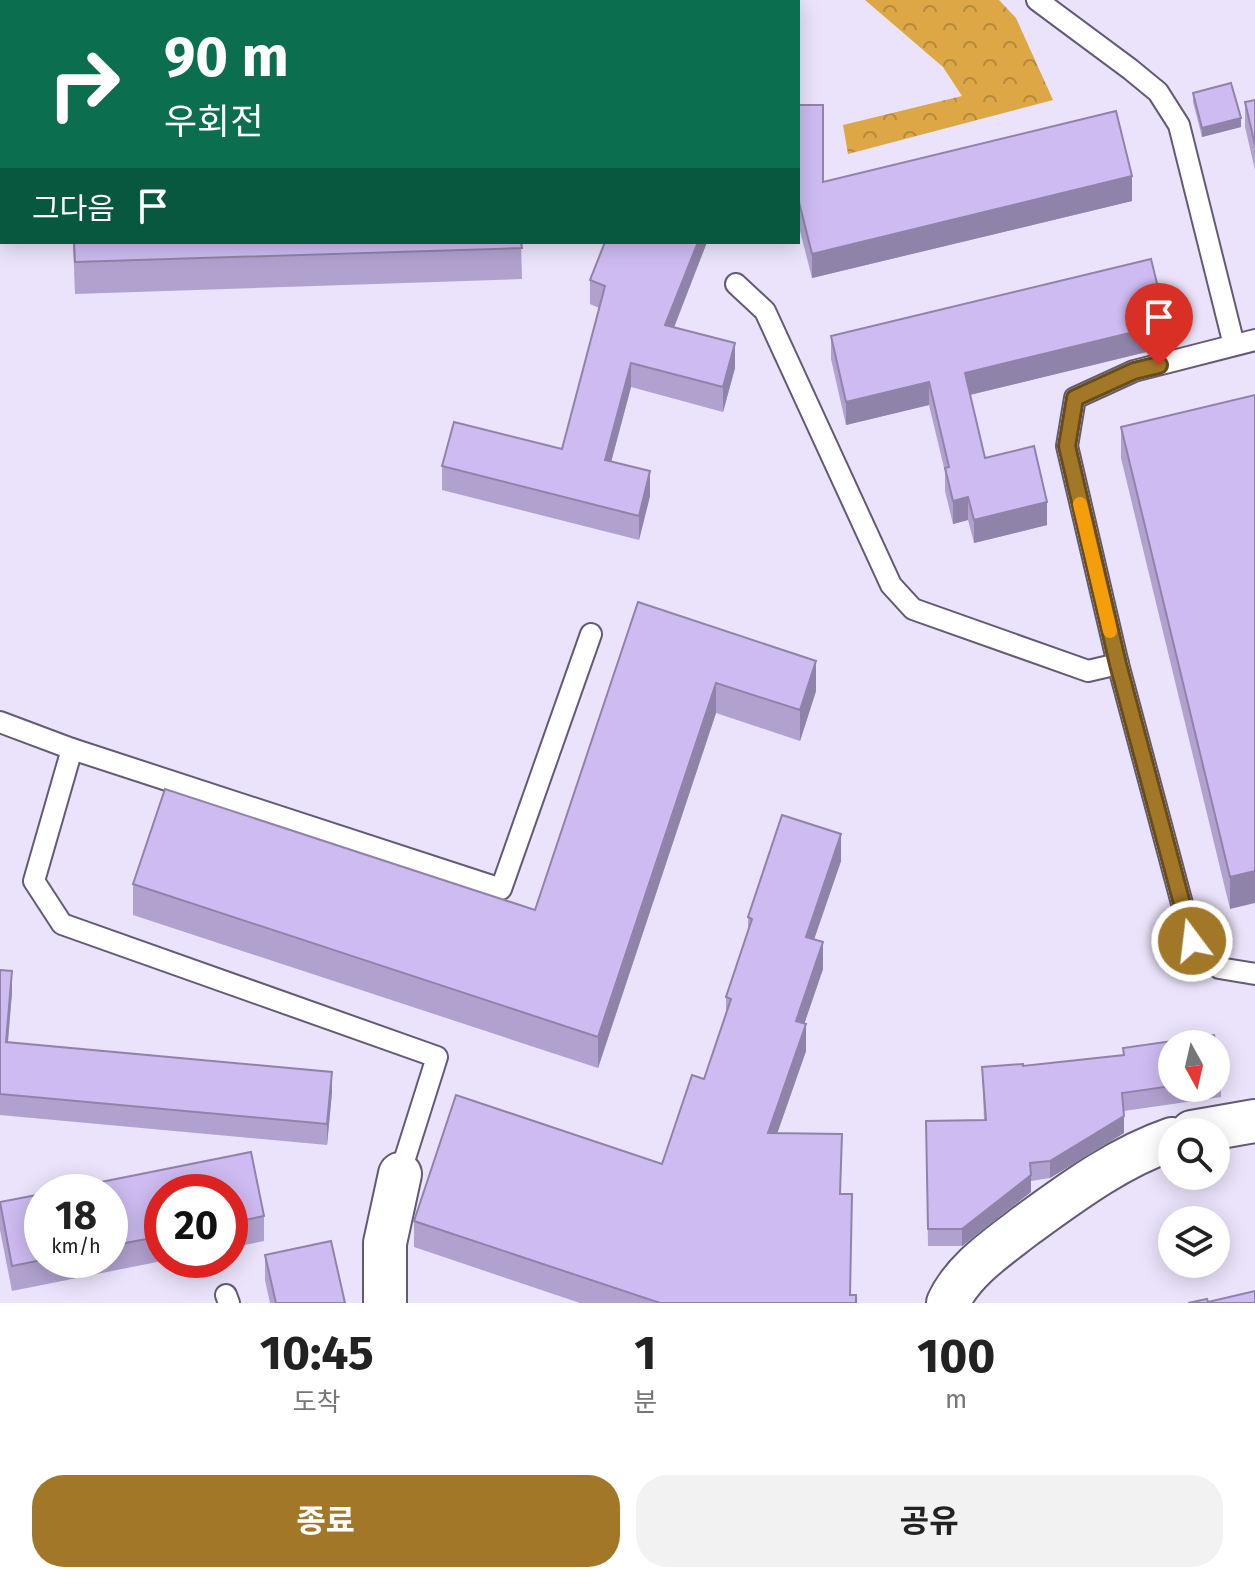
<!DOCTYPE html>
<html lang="ko">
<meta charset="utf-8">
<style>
:root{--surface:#fff;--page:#f2f2f2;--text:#222;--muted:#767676;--accent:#a27727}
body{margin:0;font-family:"Fira Sans","Noto Sans KR",sans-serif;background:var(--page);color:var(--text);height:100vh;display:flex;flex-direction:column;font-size:30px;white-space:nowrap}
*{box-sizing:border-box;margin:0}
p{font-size:26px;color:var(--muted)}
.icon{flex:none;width:44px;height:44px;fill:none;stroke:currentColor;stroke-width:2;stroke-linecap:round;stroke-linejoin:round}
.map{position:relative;height:1303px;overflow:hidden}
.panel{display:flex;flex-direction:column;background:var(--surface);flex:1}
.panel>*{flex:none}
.banner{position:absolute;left:0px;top:0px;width:800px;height:244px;box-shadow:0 4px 20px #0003;background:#0b6e4f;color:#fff;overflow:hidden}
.needle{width:52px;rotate:172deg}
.fabs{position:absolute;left:1158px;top:1030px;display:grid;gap:16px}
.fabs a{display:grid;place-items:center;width:72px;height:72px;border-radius:50%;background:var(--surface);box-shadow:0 4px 20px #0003;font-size:40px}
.speed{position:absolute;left:24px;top:1174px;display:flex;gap:16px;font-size:40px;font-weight:700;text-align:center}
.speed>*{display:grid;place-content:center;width:104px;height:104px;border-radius:50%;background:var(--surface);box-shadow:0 4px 20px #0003;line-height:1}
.speed small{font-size:20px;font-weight:400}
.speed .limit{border:12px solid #d22;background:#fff;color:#111}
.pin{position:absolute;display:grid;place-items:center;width:68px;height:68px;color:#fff;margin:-82px -34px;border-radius:50% 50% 50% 0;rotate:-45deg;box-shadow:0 0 8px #0007}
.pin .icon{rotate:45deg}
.me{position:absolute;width:88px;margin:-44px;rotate:345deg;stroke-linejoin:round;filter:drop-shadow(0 0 6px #0008)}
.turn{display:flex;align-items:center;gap:28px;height:168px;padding:0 32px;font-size:36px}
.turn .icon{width:104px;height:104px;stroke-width:2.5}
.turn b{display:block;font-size:56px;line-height:68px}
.then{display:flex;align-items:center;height:76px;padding:0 32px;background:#0003;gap:16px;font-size:30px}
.eta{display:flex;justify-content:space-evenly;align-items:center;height:136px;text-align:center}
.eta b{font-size:48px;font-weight:700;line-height:56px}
.action{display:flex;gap:16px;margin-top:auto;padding:16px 32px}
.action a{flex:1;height:92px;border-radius:32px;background:var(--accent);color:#fff;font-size:32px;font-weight:700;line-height:92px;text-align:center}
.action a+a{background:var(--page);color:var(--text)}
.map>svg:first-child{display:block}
</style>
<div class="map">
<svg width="1255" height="1303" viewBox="0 0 1255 1303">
<defs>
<pattern id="forest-crowns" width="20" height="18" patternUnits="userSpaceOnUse" patternTransform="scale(2)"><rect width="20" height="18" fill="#dea745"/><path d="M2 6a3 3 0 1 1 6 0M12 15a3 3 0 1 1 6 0" fill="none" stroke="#b5893b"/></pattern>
</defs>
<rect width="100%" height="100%" fill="#ebe3fb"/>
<!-- forest -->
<path fill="url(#forest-crowns)" d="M 865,0 L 999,0 L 1016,18 L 1053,100 L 848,154 L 843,125 L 962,96 L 943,67 Z"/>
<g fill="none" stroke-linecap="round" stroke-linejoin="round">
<!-- lane casing -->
<g stroke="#635a74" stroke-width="24">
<g id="lane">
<path d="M 1037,0 L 1130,69 L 1158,92 L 1179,125 L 1234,345"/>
<path d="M 736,284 L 765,311 L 891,585 L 913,609 L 1088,671 L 1118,664"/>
<path d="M 1255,340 L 1134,371 L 1075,398 L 1067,446 L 1118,664 L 1192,941 L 1219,968 L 1255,974"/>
<path d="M 0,722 L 72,749 L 34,881 L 62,924 L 437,1057 L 400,1174"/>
<path d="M 72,749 L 501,889 L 591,634"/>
<path d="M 226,1295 L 229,1303"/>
</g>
</g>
<!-- street casing -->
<g stroke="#635a74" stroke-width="46">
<g id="street">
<path d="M 1192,1132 L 1255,1121"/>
<path d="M 385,1303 L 385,1243 L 400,1174"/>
<path d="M 948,1303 C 963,1270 997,1248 1025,1226 C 1072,1192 1117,1158 1172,1139"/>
</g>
</g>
<!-- lane -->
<use href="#lane" stroke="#fff" stroke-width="20"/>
<!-- street -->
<use href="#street" stroke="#fff" stroke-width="42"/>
</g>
<!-- wall -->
<g fill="#b1a1cf">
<path d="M 1193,93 L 1241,127 L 1202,137 L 1193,102 Z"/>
<path d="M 1255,100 L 1255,170 L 1245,127 L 1245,102 Z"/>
<path d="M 798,105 L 823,182 L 1132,201 L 812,278 L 798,223 Z"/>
<path d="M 73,242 L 521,242 L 522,279 L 75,294 Z"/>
<path d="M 605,242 L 707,242 L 674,328 L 735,368 L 723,412 L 631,387 L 611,462 L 650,496 L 639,540 L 442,490 L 442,466 L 562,449 L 599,308 L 590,304 L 590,280 Z"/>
<path d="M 831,336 L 1167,347 L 970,395 L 985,458 L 1047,525 L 974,543 L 968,520 L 953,524 L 945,491 L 945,472 L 929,405 L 846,425 L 831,359 Z"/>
<path d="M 1255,395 L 1230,909 L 1121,458 L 1121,427 Z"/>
<path d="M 638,602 L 816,691 L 800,741 L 716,713 L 598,1068 L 133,915 L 133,884 L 535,910 Z"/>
<path d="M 841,861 L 814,939 L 823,969 L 804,1024 L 806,1051 L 777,1133 L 841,1194 L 851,1295 L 856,1303 L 580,1303 L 414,1247 L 414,1221 L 662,1164 L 704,1079 L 726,1013 L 726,997 L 748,931 L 748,917 Z"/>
<path d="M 0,970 L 12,992 L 8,1042 L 332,1092 L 327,1145 L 0,1115 Z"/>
<path d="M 1172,1044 L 1172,1088 L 1216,1088 L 1216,1047 L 1221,1080 L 1221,1097 L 1124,1111 L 1124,1133 L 1050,1178 L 1031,1181 L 1031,1192 L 962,1246 L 928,1246 L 926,1121 L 984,1120 L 982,1067 L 1023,1066 L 1123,1055 L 1123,1048 Z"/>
<path d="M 251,1152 L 264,1216 L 264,1241 L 230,1248 L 230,1192 L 162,1192 L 162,1260 L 167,1260 L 12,1291 L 0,1230 L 0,1202 L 42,1194 L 42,1260 L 110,1260 L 110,1192 L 51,1192 Z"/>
<path d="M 265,1255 L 345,1303 L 270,1303 L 265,1280 Z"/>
</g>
<!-- shaded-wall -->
<g fill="#9083a9">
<path d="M 1241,118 L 1241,127 L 1202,137 L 1202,128 Z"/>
<path d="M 1132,176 L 1132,201 L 812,278 L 812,254 Z"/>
<path d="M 698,242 L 707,242 L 665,350 L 665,325 Z"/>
<path d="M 1167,324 L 1167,347 L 965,396 L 965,373 Z"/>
<path d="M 735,343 L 735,368 L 723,412 L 723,387 Z"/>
<path d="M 631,363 L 631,387 L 605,485 L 605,460 Z"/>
<path d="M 929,382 L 929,405 L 846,425 L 846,402 Z"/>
<path d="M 650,471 L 650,496 L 639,540 L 639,516 Z"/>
<path d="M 968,497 L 968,520 L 953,524 L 953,501 Z"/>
<path d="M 1047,502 L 1047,525 L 974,543 L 974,520 Z"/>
<path d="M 816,661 L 816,691 L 800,741 L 800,710 Z"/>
<path d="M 716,683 L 716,713 L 598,1068 L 598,1037 Z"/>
<path d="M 841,834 L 841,861 L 806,963 L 806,937 Z"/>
<path d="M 1255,871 L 1255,903 L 1230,909 L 1230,877 Z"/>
<path d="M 823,942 L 823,969 L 796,1048 L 796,1021 Z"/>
<path d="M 12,971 L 12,992 L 6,1063 L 6,1042 Z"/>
<path d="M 806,1024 L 806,1051 L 768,1160 L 768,1133 Z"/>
<path d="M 332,1072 L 332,1092 L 327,1145 L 327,1124 Z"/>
<path d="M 1124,1116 L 1124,1133 L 1050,1178 L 1050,1161 Z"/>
<path d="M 1031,1175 L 1031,1192 L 962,1246 L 962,1229 Z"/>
</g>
<!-- building -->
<g fill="#cebbf1" stroke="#9083a9" stroke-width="2">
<path d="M 1231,83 L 1241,118 L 1202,128 L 1193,93 Z"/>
<path d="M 1255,100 L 1255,145 L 1245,102 Z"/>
<path d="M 798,105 L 823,105 L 823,182 L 1116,111 L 1132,176 L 812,254 L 798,198 Z"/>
<path d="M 74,242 L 521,242 L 522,248 L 75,262 Z"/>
<path d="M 605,242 L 698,242 L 665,325 L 735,343 L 723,387 L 631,363 L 605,460 L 650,471 L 639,516 L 442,466 L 454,422 L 562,449 L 605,286 L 590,280 Z"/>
<path d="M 1151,259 L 1167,324 L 965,373 L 985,458 L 1034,446 L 1047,502 L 974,520 L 968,497 L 953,501 L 945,468 L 949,467 L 929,382 L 846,402 L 831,336 Z"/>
<path d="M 1255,395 L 1255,871 L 1230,877 L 1121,427 Z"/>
<path d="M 638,602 L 816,661 L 800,710 L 716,683 L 598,1037 L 133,884 L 165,789 L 535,910 Z"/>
<path d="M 782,815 L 841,834 L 806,937 L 823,942 L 796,1021 L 806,1024 L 768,1133 L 842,1134 L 840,1194 L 852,1194 L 850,1295 L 856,1295 L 856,1303 L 660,1303 L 414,1221 L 456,1095 L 662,1164 L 692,1075 L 704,1079 L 731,999 L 726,997 L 752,919 L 748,917 Z"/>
<path d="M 0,970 L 12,971 L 6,1042 L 332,1072 L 327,1124 L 0,1094 Z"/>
<path d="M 1214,1035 L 1216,1044 L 1172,1044 L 1172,1086 L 1122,1093 L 1124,1116 L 1050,1161 L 1030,1163 L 1031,1175 L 962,1229 L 928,1229 L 926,1121 L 986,1120 L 982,1067 L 1023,1064 L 1023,1066 L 1124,1055 L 1123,1048 Z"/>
<path d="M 1216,1047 L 1221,1080 L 1216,1080 Z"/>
<path d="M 251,1152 L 264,1216 L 230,1223 L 230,1192 L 162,1192 L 162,1236 L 110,1246 L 110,1192 L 51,1192 Z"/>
<path d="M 42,1194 L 42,1260 L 12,1266 L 0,1202 Z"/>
<path d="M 331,1241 L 345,1303 L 276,1303 L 265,1255 Z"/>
<path d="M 1255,1291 L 1255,1303 L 1188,1303 L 1207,1299 L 1208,1302 Z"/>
</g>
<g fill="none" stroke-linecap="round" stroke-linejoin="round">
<!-- route casing -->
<g stroke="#694d19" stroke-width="20">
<path id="route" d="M 1159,365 L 1134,371 L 1075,398 L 1067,446 L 1118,664 L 1192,941"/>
</g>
<!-- route -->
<use href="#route" stroke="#a27727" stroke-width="14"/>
<!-- slow -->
<path stroke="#f59e0b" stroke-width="14" d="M 1080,504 L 1110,631"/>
</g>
</svg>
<div class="fabs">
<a><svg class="needle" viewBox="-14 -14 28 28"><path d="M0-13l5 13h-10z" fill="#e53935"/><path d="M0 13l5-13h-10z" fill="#767676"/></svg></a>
<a><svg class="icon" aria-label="search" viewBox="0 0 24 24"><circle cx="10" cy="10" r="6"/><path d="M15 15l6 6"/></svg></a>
<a><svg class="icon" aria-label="layers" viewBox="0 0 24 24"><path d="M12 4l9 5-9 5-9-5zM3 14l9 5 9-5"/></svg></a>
</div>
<div class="speed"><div>18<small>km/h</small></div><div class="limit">20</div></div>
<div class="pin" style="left:1159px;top:365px;background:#d93025"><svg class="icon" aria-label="arrive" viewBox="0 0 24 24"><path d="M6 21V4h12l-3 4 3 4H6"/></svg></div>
<svg class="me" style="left:1192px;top:941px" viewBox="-20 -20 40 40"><circle r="17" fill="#a27727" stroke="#fff" stroke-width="3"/><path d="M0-11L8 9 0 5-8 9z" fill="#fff"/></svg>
<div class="banner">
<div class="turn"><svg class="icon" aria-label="right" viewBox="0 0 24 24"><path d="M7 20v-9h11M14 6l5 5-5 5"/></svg><div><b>90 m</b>우회전</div></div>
<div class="then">그다음<svg class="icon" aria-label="arrive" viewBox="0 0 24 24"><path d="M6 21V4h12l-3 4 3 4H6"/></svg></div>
</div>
</div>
<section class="panel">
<div class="eta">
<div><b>10:45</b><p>도착</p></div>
<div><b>1</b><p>분</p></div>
<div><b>100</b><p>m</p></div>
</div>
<div class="action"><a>종료</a><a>공유</a></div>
</section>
